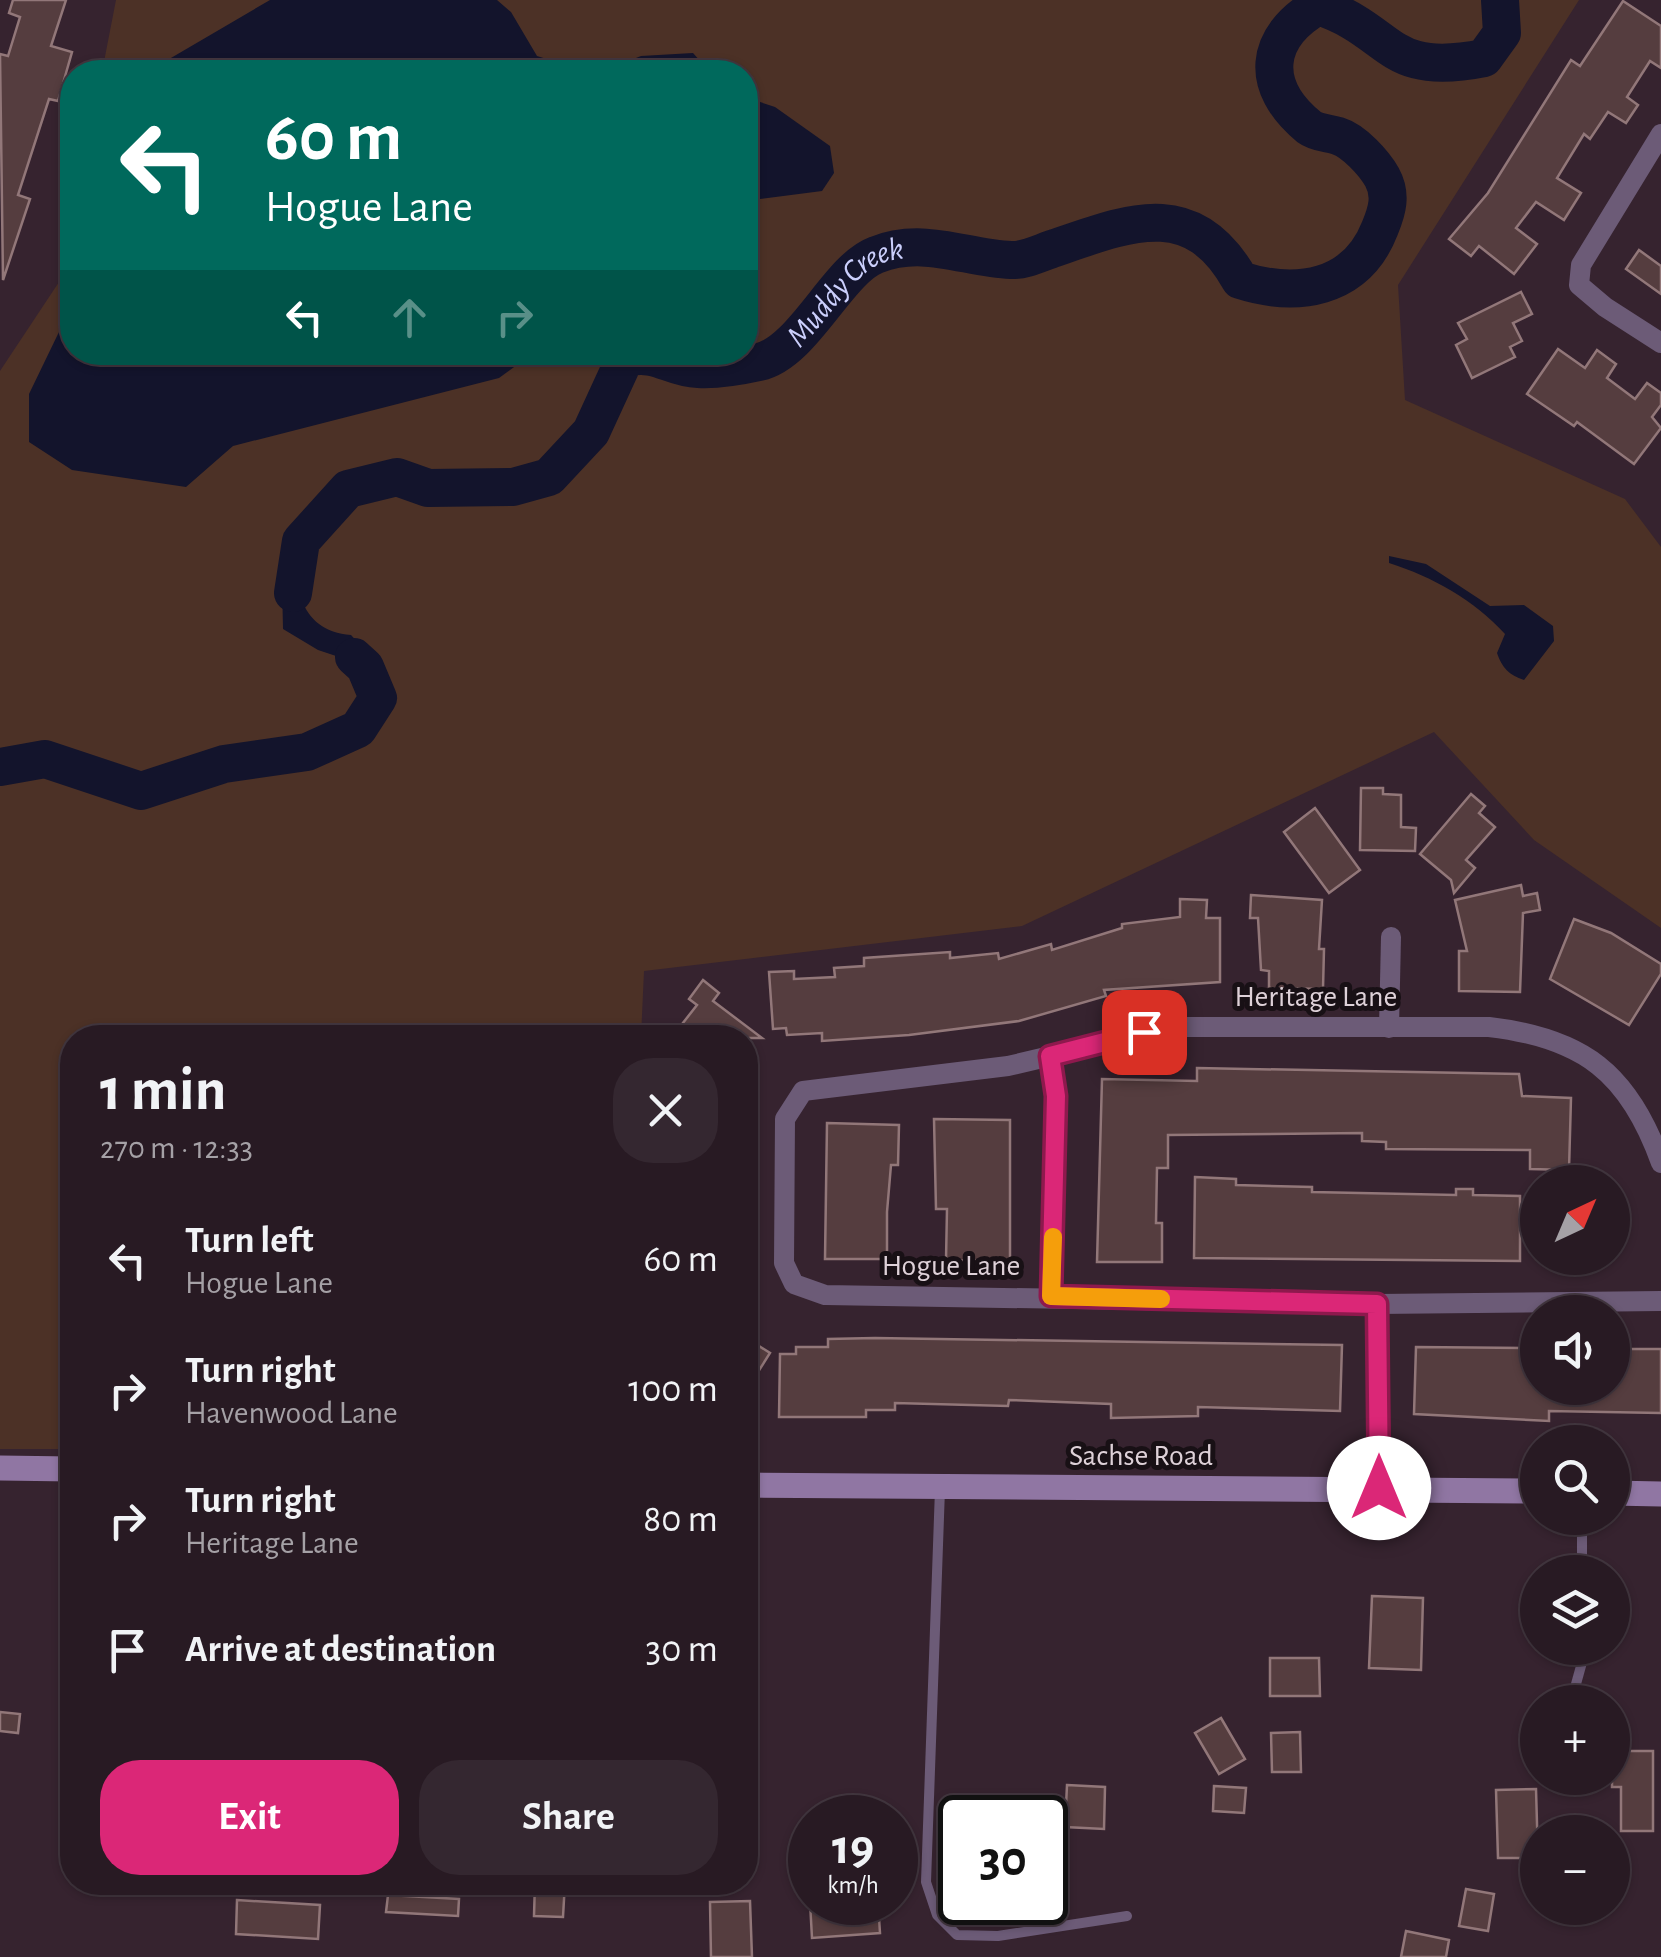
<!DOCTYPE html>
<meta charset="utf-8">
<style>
:root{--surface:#281a23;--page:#342730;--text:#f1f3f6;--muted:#a5a1a6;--line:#443841;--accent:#db2777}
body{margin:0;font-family:"Alegreya Sans",sans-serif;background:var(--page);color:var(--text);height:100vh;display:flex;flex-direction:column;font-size:38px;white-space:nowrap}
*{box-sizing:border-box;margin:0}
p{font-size:32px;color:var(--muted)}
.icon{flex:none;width:55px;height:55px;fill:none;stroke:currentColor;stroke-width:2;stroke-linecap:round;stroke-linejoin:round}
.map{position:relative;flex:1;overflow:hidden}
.details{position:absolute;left:60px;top:1025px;width:698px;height:870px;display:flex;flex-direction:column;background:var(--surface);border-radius:40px;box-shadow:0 2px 8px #0004,0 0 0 2px var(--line)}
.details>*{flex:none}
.hud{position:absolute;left:60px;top:60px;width:698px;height:305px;border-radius:40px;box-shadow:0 2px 8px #0004,0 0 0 2px var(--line);background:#00695c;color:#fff;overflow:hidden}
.needle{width:65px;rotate:44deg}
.fabs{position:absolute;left:1520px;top:1165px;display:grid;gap:20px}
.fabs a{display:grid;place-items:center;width:110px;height:110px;border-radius:50%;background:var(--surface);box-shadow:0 2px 8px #0004,0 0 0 2px var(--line);font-size:50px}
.speed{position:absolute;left:788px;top:1795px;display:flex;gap:20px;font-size:50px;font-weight:700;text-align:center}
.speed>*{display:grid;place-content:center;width:130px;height:130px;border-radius:50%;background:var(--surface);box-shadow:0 2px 8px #0004,0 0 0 2px var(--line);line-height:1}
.speed small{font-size:25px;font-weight:400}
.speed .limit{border:5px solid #111;border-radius:15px;background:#fff;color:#111}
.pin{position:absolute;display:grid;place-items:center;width:85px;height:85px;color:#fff;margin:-42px;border-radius:20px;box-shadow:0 5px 15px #0006}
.me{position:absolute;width:110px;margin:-55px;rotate:0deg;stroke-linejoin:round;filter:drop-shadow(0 0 8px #0008)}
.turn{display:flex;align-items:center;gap:35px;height:210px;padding:0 40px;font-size:45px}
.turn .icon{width:130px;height:130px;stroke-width:2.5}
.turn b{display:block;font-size:70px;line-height:85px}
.lanes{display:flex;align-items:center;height:95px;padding:0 40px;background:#0003;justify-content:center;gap:50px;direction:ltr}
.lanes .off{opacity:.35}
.round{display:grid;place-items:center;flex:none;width:105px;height:105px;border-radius:40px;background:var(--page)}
.headline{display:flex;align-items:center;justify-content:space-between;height:170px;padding:0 40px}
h1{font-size:60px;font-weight:700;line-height:75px}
.cta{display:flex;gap:20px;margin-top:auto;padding:20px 40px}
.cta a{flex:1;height:115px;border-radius:40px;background:var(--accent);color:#fff;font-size:40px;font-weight:700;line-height:115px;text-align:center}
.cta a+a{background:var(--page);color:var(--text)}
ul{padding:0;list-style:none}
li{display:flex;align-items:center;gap:30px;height:130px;padding:0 40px}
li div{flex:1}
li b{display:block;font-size:38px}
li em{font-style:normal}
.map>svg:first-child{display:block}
</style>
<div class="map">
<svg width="1661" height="1957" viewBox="0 0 1661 1957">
<rect width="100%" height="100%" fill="#36232f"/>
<!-- green -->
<path fill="#4c3126" d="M 116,0 L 1579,0 L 1398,285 L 1405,400 L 1625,499 L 1661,547 L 1661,928 L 1534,840 L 1434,732 L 1022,926 L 644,971 L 641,1037 L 72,1038 L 72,1449 L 0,1449 L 0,371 L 61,279 L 72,221 L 72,352 L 745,352 L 745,72 L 102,72 Z"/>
<!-- water -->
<g fill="#13142c">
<path d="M 270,0 L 497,0 L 511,12 L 537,56 L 588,72 L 147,72 Z"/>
<path d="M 693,53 L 710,72 L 601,72 L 641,56 Z"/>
<path d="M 745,97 L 775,107 L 830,146 L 834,173 L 822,191 L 745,201 Z"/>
<path d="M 72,305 L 72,352 L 533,353 L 499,378 L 233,446 L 186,487 L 72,470 L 29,442 L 29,394 Z"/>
<path d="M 314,538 C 285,577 299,632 351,635 L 377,663 L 389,690 L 378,698 L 362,698 L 342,658 L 318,650 L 283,629 L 282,583 L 292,544 Z"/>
<path d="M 1389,556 L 1426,564 L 1490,606 L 1524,605 L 1553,626 L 1554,641 L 1524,680 C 1509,675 1502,668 1497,653 L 1505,634 C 1474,600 1433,577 1389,563 Z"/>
</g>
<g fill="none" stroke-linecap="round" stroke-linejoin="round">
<!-- river -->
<g stroke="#13142c" stroke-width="38">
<path id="s1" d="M 293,593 L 301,541 L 348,489 L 397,477 L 428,488 L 513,487 L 549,477 L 591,432 L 625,358 C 658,350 669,368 698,369 C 717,370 741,366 759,362 C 803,353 838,269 876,255 C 923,236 965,258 1011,260 C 1025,261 1042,252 1055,248 C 1130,222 1193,196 1240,280 C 1296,298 1356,290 1380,228 C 1387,211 1392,195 1382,177 C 1374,163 1354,141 1338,136 C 1328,133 1317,133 1309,127 C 1259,86 1264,37 1318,6 C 1395,31 1384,78 1484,58 L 1502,33 L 1500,0"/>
<path d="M 0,767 L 45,759 L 141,791 L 224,764 L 307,752 L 358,729 L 378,698 L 365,667 L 354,657"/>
</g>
</g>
<!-- building -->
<g fill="#553d3f" stroke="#927779" stroke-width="2.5">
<path d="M 13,0 L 66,0 L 51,46 L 72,52 L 58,101 L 49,99 L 18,195 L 30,199 L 3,280 L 0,54 L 8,56 L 20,17 L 9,13 Z"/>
<path d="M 1623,1 L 1661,26 L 1661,68 L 1650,61 L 1627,97 L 1638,105 L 1626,123 L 1608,112 L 1590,139 L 1584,134 L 1557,178 L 1581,193 L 1564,220 L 1536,202 L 1516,228 L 1537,244 L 1514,274 L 1479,246 L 1471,256 L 1449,239 L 1488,193 L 1571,60 L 1580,66 Z"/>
<path d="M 1639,250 L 1661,266 L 1661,294 L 1626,269 Z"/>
<path d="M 1521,292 L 1532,314 L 1513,323 L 1522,341 L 1510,347 L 1515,357 L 1472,378 L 1456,345 L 1467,339 L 1458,323 Z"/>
<path d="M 1558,349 L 1585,368 L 1597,350 L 1616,364 L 1607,378 L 1635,399 L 1647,383 L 1661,393 L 1661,405 L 1652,417 L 1661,428 L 1634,464 L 1577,422 L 1574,426 L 1527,394 Z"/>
<path d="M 1361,788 L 1383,788 L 1383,794 L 1401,795 L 1401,827 L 1416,828 L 1415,851 L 1360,850 Z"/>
<path d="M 1471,794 L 1485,806 L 1479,813 L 1495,827 L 1466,860 L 1475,868 L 1454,893 L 1451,880 L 1420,854 Z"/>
<path d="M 1315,808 L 1360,870 L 1329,893 L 1284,832 Z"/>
<path d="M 1521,885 L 1523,896 L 1537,893 L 1540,910 L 1523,913 L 1520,992 L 1459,991 L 1459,951 L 1467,951 L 1455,900 Z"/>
<path d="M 1251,895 L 1322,900 L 1319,949 L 1324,949 L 1323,989 L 1269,988 L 1269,971 L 1261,970 L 1258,918 L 1250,918 Z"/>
<path d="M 1180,899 L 1207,900 L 1206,918 L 1220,918 L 1220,982 L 1104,990 L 1106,996 L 1019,1021 L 909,1035 L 822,1041 L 822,1033 L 787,1035 L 786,1028 L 773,1029 L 769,972 L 794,971 L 794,979 L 835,977 L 834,968 L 864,966 L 864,958 L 950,952 L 950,958 L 998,953 L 999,959 L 1051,944 L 1052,950 L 1122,928 L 1122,924 L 1180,917 Z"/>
<path d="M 1574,919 L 1611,933 L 1661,964 L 1661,974 L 1629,1025 L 1550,979 Z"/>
<path d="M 703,980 L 719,993 L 713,1001 L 762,1038 L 693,1038 L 679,1028 L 697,1005 L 689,999 Z"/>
<path d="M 1197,1068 L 1519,1074 L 1522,1096 L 1571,1098 L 1569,1170 L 1530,1169 L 1530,1150 L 1386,1149 L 1386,1142 L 1362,1141 L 1362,1133 L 1168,1135 L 1168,1168 L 1157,1168 L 1156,1223 L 1162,1223 L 1162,1262 L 1097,1262 L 1102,1079 L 1197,1081 Z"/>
<path d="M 934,1119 L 1010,1120 L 1010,1261 L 946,1260 L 947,1209 L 936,1209 Z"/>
<path d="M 827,1123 L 899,1125 L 898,1165 L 891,1165 L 887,1212 L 887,1259 L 825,1259 Z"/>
<path d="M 1195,1177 L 1236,1179 L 1236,1185 L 1312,1187 L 1312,1192 L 1456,1195 L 1456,1189 L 1473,1189 L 1473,1195 L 1520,1196 L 1520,1261 L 1194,1258 Z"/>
<path d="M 745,1337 L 770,1353 L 758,1372 L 745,1364 Z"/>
<path d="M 875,1338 L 1342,1345 L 1340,1411 L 1198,1407 L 1198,1416 L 1111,1418 L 1111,1404 L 1009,1400 L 1008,1406 L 895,1403 L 895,1410 L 866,1410 L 866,1417 L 779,1417 L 780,1354 L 796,1354 L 796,1347 L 828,1347 L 828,1339 Z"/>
<path d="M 1416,1347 L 1532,1348 L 1532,1356 L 1538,1356 L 1538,1388 L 1612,1388 L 1612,1349 L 1661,1349 L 1661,1413 L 1549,1411 L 1549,1421 L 1414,1414 Z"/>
<path d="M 1372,1596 L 1423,1598 L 1421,1670 L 1369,1668 Z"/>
<path d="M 1270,1658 L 1319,1658 L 1320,1696 L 1270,1696 Z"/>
<path d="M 0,1712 L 20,1714 L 18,1733 L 0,1731 Z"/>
<path d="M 1221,1718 L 1245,1759 L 1219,1774 L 1195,1733 Z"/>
<path d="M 1300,1732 L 1301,1772 L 1272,1772 L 1271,1733 Z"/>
<path d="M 1612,1751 L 1653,1751 L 1653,1831 L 1621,1831 L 1621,1787 L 1612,1787 Z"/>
<path d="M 1067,1785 L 1105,1787 L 1104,1829 L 1065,1827 Z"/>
<path d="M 1214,1786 L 1246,1788 L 1244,1813 L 1213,1811 Z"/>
<path d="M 1536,1789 L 1538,1858 L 1498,1858 L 1496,1790 Z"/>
<path d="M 535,1882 L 565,1882 L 563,1917 L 534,1916 Z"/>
<path d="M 1466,1889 L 1494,1894 L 1488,1931 L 1459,1926 Z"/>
<path d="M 388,1895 L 459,1899 L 458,1916 L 386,1912 Z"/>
<path d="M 237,1900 L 320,1905 L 318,1939 L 236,1934 Z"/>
<path d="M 750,1901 L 752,1957 L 711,1957 L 710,1902 Z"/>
<path d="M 810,1902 L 878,1902 L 880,1933 L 812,1938 Z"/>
<path d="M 1406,1931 L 1449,1940 L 1446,1957 L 1401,1957 Z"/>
</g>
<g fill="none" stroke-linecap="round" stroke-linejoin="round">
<!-- service -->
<g stroke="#6c5b77" stroke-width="10">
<path d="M 940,1489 L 926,1882 L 937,1915 L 957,1935 L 998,1936 L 1127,1916"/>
<path d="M 1582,1518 L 1582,1572"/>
<path d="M 1571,1702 L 1586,1648"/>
</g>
<!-- minor -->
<g stroke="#6c5b77" stroke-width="20">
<path d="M 1661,134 L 1581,265 L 1579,285 L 1605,307 L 1661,343"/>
<path d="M 1389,1028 L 1391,937"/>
<path d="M 1050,1056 L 1056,1096 L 1051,1297"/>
<path d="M 1661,1163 C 1629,1073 1583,1038 1489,1027 L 1174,1027 L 1008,1066 L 803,1091 L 785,1119 L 784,1263 L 794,1284 L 825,1295 L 1377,1304 L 1661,1301"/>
<path d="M 1377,1304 L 1379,1488"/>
</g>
<!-- secondary -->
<g stroke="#9076a3" stroke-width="25">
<path d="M 0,1468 L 72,1469"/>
<path d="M 745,1485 L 1538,1491"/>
<path d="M 1612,1493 L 1661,1494"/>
</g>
</g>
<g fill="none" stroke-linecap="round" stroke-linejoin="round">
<!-- route casing -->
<g stroke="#8e194d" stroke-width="25">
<path id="route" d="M 1144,1032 L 1050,1056 L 1056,1096 L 1051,1296 L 1377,1304 L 1379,1488"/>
</g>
<!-- route -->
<use href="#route" stroke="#db2777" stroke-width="18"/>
<!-- slow -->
<path stroke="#f59e0b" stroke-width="18" d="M 1053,1237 L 1051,1296 L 1161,1299"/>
</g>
<g text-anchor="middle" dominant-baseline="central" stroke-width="10" stroke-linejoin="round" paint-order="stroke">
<!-- street labels -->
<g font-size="30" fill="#ded1d8" stroke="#181015">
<text x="1316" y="997">Heritage Lane</text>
<text x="951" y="1266">Hogue Lane</text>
<text x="1141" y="1456">Sachse Road</text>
</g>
<!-- water labels -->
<g font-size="32" font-style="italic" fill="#cbcffc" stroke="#181015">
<text stroke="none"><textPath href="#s1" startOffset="722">Muddy Creek</textPath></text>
</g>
</g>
</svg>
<div class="fabs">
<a><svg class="needle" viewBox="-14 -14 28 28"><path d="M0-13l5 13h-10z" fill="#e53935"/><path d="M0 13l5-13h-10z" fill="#a5a1a6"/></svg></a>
<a><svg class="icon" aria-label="sound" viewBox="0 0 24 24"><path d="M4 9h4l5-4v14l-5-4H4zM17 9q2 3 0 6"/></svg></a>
<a><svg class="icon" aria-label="search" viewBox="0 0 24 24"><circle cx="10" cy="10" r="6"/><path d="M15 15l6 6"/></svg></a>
<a><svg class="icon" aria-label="layers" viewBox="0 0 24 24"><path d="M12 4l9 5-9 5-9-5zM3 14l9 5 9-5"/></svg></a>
<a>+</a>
<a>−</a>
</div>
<div class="speed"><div>19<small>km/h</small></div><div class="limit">30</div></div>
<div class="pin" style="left:1144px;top:1032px;background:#d93025"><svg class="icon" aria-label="arrive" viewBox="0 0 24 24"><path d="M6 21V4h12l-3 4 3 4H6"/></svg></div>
<svg class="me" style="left:1379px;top:1488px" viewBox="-20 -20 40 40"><circle r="19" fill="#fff"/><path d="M0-13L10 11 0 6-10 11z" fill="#db2777"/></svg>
<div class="hud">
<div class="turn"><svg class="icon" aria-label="left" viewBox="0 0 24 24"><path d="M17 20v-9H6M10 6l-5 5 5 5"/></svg><div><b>60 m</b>Hogue Lane</div></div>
<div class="lanes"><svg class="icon" aria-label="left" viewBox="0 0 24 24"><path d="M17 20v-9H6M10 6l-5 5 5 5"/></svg><svg class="icon off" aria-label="ahead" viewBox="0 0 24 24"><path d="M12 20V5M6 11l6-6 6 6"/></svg><svg class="icon off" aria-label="right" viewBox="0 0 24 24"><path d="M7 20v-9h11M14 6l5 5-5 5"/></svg></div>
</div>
<section class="details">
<div class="headline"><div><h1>1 min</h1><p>270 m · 12:33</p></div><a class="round"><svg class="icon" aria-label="close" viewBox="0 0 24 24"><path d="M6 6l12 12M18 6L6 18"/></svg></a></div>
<ul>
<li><svg class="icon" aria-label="left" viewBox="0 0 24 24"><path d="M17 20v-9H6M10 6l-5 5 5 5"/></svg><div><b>Turn left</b><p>Hogue Lane</p></div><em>60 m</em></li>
<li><svg class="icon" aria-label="right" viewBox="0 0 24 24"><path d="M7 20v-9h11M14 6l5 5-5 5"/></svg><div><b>Turn right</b><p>Havenwood Lane</p></div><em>100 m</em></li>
<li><svg class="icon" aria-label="right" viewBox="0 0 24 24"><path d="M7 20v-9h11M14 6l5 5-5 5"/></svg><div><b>Turn right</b><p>Heritage Lane</p></div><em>80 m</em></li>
<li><svg class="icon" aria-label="arrive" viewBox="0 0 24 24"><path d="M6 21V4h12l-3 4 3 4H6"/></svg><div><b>Arrive at destination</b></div><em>30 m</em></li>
</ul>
<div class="cta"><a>Exit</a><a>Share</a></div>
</section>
</div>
